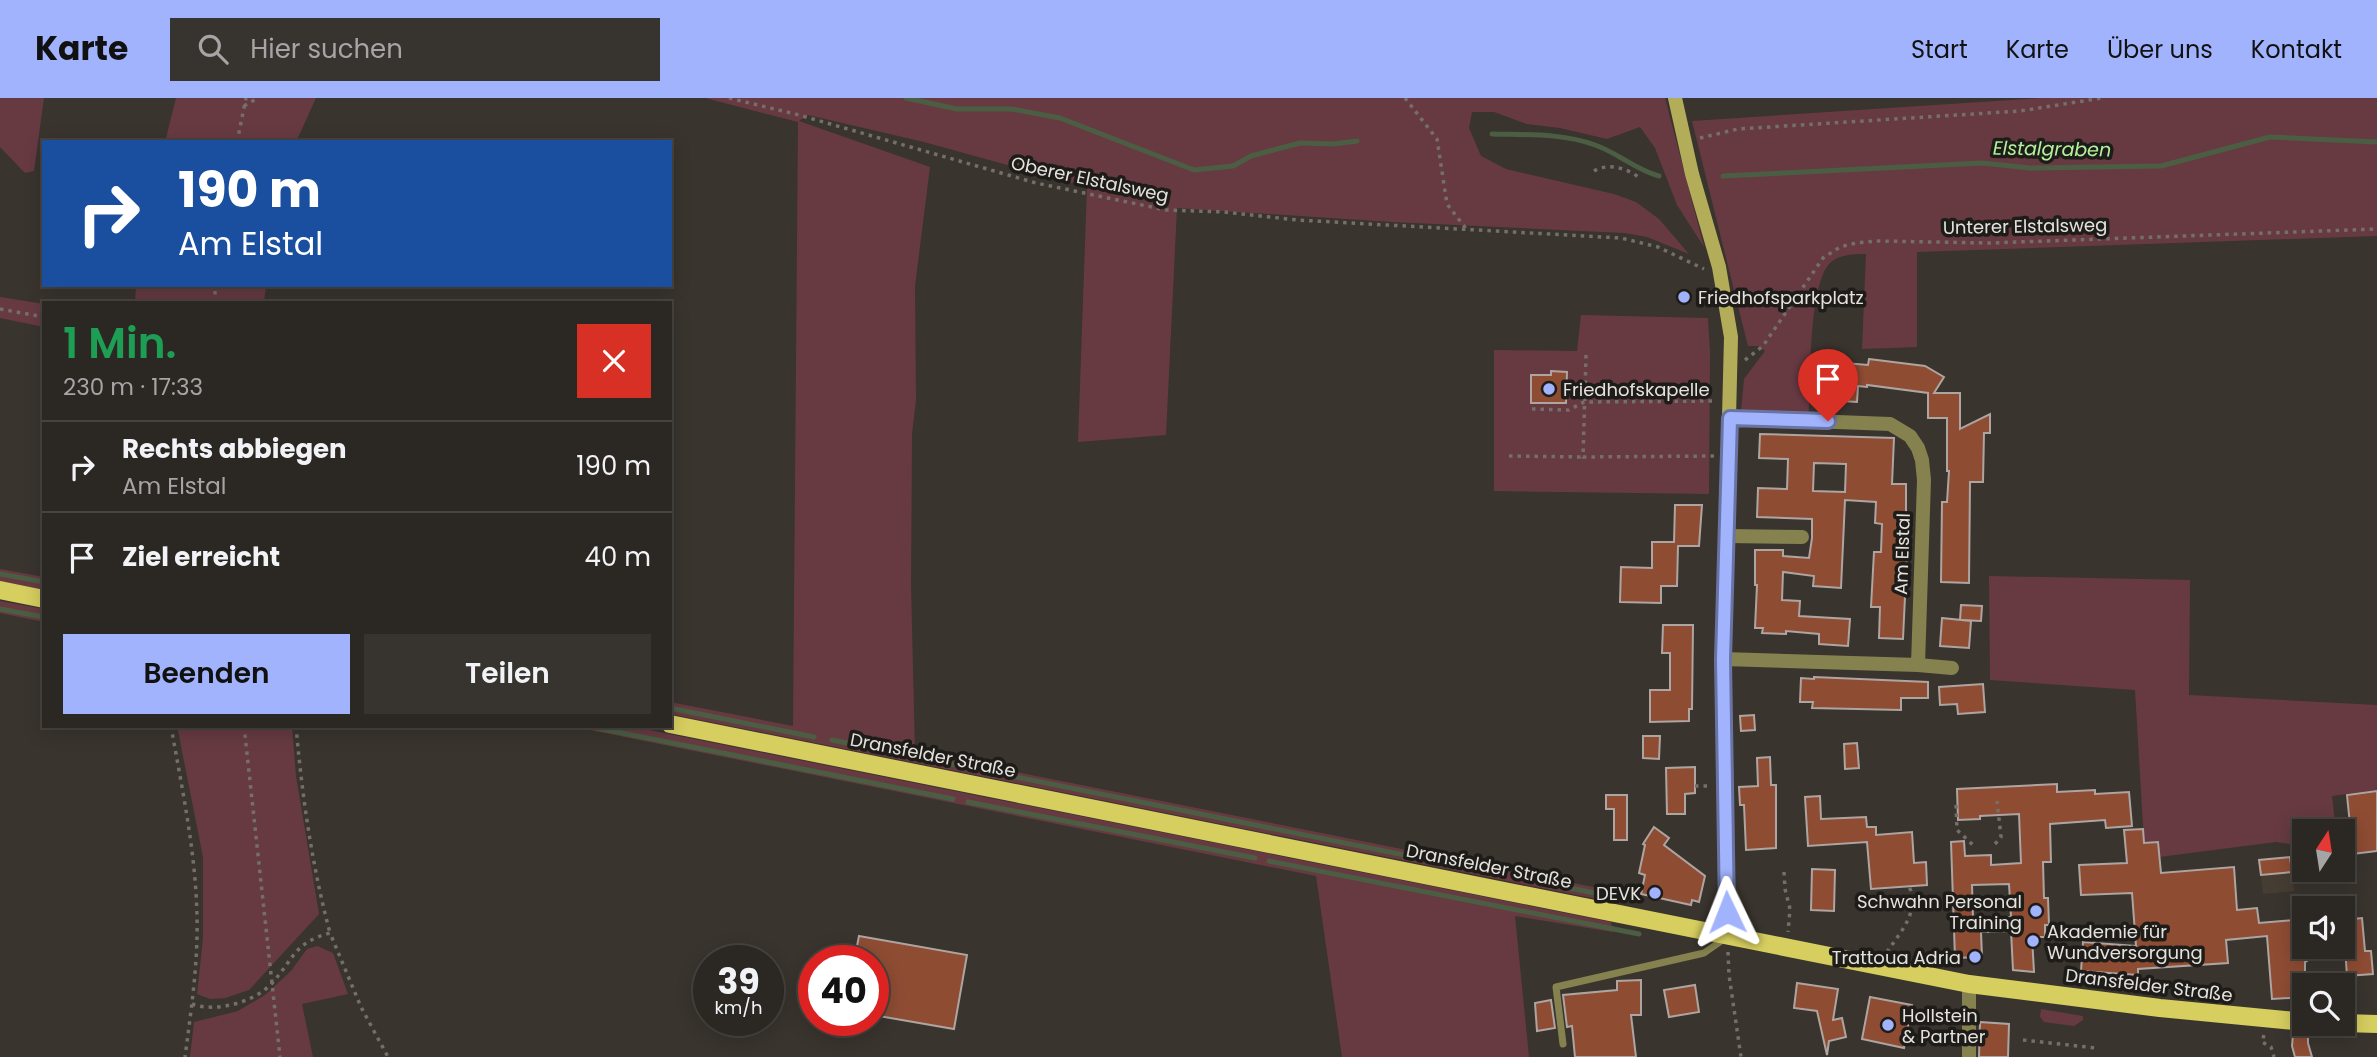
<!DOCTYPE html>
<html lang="de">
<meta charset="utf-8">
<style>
:root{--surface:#2b2722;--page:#37332f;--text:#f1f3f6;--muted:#a6a5a5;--line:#474440;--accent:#a1b3fd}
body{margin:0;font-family:Poppins,sans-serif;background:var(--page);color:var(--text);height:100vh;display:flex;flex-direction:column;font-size:26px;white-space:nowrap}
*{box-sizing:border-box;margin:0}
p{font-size:23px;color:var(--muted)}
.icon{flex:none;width:38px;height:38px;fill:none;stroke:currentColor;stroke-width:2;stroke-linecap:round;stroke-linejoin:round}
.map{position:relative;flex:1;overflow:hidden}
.sheet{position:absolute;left:42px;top:203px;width:630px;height:427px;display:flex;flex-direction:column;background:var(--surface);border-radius:0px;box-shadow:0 4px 18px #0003,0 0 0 2px var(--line)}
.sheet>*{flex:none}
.banner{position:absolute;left:42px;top:42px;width:630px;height:147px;border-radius:0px;box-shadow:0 4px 18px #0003,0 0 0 2px var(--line);background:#1a4fa0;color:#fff;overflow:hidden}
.needle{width:46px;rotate:12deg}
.tools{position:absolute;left:2292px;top:721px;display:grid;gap:14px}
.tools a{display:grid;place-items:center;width:63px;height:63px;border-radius:0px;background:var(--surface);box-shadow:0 4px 18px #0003,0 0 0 2px var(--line);font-size:35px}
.speed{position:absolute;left:693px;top:847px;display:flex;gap:14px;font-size:35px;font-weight:700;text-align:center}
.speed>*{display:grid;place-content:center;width:91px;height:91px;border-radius:50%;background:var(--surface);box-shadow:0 4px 18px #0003,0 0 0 2px var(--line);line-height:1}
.speed small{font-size:18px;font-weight:400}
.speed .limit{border:10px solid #d22;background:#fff;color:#111}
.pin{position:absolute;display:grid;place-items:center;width:60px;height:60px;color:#fff;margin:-72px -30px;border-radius:50% 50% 50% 0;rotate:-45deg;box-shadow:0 0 7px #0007}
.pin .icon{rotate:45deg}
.me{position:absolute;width:77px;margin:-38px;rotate:358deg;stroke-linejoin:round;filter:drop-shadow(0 0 5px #0008)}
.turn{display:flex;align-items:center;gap:24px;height:147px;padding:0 21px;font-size:32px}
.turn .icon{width:91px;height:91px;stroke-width:2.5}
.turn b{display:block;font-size:49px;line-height:60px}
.round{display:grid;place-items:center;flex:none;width:74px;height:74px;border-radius:0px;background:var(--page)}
.summary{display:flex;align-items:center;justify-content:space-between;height:119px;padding:0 21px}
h1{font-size:42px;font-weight:600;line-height:52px;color:#1e9e55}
.primary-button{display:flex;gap:14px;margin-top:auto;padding:14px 21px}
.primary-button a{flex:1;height:80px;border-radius:0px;background:var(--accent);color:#111;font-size:28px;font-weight:600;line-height:80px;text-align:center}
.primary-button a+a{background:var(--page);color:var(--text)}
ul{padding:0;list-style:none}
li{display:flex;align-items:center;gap:21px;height:91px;padding:0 21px;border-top:2px solid var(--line)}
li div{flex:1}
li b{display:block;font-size:26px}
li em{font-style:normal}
header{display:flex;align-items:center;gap:42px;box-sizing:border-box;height:98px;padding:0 35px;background:var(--accent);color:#111}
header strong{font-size:33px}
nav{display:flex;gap:38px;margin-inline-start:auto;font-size:24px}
.search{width:490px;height:63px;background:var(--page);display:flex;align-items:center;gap:18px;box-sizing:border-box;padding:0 24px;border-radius:0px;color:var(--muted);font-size:26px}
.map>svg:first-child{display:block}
</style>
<header>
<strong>Karte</strong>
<div class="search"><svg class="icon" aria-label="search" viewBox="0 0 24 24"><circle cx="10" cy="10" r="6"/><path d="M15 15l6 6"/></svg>Hier suchen</div>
<nav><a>Start</a><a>Karte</a><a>Über uns</a><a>Kontakt</a></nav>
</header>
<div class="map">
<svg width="2377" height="959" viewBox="0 0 2377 959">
<rect width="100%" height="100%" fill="#39342e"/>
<!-- built -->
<path fill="#463d32" d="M 2290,759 L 2294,793 L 2263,796 L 2259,762 Z"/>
<!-- green -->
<g fill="#673a42">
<path d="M 0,0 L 44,0 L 34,73 L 25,75 L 0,49 Z"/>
<path d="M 176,0 L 316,0 L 296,44 L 165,44 Z"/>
<path d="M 705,0 L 1665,0 L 1704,149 L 1677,107 L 1655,50 L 1640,29 L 1607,41 L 1560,30 L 1527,26 L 1494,14 L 1472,14 L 1469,30 L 1481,58 L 1506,71 L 1614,96 L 1636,104 L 1659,121 L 1689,156 L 1647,139 L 1624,135 L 1392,124 L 1177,110 L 1166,337 L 1078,344 L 1087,89 L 924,44 L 808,17 L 799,23 L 930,69 L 915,188 L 916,302 L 912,336 L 911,488 L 915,654 L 1598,790 L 1602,802 L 670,616 L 670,604 L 793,628 L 798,24 Z"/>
<path d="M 2042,0 L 2377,0 L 2377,138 L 1917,154 L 1917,249 L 1862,251 L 1866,156 C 1855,156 1839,156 1830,165 C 1809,185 1810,283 1809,314 L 1741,312 L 1744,281 L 1765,253 L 1759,248 L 1748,248 L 1692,23 Z"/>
<path d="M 136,187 L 266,187 L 264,205 L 135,205 Z"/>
<path d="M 0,199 L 44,206 L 44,229 L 0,220 Z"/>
<path d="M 1581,217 L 1708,220 L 1710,255 L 1709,396 L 1494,393 L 1494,252 L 1577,253 Z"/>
<path d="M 0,471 L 44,479 L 44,492 L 0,483 Z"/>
<path d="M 1989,478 L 2190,482 L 2189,597 L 2377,607 L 2377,692 L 2332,698 L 2336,733 L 2305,733 L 2305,748 L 2276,744 L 2159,759 L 2144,745 L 2135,592 L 1990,582 Z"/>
<path d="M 0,503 L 44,511 L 44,524 L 0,515 Z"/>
<path d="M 177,628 L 292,628 L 296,678 L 319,816 L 249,892 L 225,900 L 210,901 L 197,896 L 203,841 L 203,759 Z"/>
<path d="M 570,628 L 629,628 L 1611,824 L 1613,834 L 1515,818 L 1529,959 L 1342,959 L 1316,778 Z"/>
<path d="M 317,848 L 333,855 L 348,896 L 302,906 L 313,959 L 190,959 L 194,924 L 238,913 L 265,897 L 291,873 L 307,851 Z"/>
<path d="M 2041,911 L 2083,918 L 2083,922 L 2074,928 L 2044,924 L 2040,919 Z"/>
</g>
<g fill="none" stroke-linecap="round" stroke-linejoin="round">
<!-- stream -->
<g stroke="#4b5e43" stroke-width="5">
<path d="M 906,0 L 957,11 L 1012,11 L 1060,20 L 1194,72 L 1233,68 L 1251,58 L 1300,45 L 1333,46 L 1357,43"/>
<path d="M 1492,36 C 1526,37 1563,35 1595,47 C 1618,55 1636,72 1659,78"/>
<path d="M 1723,78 L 1982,65 L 2030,70 L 2161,68 L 2270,39 L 2377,44"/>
<path d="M 0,476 L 44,484"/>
<path d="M 0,511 L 44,519"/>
<path d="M 670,610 L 814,639"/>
<path d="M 587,628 L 953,701"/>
<path d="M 832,642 L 1504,777"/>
<path d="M 968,704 L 1255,760"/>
<path d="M 1269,763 L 1639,836"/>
<path d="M 1520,780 L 1629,802"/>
</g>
</g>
<!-- building -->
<g fill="#8e4c33" stroke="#aea4a1" stroke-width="2" fill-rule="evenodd">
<path d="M 1869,261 L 1925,268 L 1944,279 L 1934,295 L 1960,295 L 1960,331 L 1990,316 L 1990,335 L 1984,335 L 1983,384 L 1970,384 L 1969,485 L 1941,484 L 1942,404 L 1947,404 L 1949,373 L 1947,373 L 1947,320 L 1928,320 L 1928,295 L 1867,287 L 1867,289 L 1858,288 L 1857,304 L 1826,302 L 1828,270 L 1844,271 L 1845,265 L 1868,267 Z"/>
<path d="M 1551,273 L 1567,274 L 1566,305 L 1531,305 L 1531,277 L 1551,277 Z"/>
<path d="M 1760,336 L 1894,340 L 1892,386 L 1906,386 L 1906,414 L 1903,414 L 1901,443 L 1904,443 L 1904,456 L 1907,456 L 1903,541 L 1879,540 L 1880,509 L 1871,509 L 1874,454 L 1881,454 L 1882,426 L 1875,425 L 1876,404 L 1845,402 L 1841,490 L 1813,488 L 1814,478 L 1783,474 L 1782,502 L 1800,503 L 1799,518 L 1850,521 L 1848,548 L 1819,546 L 1819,536 L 1786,533 L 1786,536 L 1762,535 L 1763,530 L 1755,530 L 1757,487 L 1755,487 L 1755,452 L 1783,452 L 1783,458 L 1809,460 L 1812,440 L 1812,421 L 1757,419 L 1758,390 L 1787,391 L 1788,361 L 1759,360 ZM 1814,365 L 1846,366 L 1845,394 L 1813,393 Z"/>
<path d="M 1675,407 L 1702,407 L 1699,448 L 1678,448 L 1677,488 L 1661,488 L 1661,505 L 1620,504 L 1621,469 L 1652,470 L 1652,444 L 1674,444 Z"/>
<path d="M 1961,507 L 1982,508 L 1981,523 L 1960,522 Z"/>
<path d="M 1942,520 L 1971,523 L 1969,550 L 1940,548 Z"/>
<path d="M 1663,527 L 1693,527 L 1692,611 L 1689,611 L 1689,623 L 1650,624 L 1650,592 L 1670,592 L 1670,555 L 1662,555 Z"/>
<path d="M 1814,579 L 1928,584 L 1928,600 L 1901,600 L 1901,612 L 1812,610 L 1813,604 L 1800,604 L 1801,580 L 1814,581 Z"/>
<path d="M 1983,586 L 1985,614 L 1958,616 L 1957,606 L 1940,607 L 1939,589 Z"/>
<path d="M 1754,617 L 1755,632 L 1741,633 L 1740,618 Z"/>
<path d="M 1643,638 L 1660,638 L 1659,661 L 1643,660 Z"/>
<path d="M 1857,645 L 1859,670 L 1845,671 L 1844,646 Z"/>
<path d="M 1770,659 L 1771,687 L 1776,687 L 1776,750 L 1746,752 L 1744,707 L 1740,707 L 1739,689 L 1758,688 L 1757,660 Z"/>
<path d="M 1695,669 L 1695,695 L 1685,696 L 1685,716 L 1667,716 L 1666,670 Z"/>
<path d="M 2057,686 L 2057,694 L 2095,692 L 2095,696 L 2129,694 L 2132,728 L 2106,730 L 2105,722 L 2050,726 L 2051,764 L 2043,764 L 2044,800 L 2048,800 L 2049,827 L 2045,827 L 2045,839 L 2032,839 L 2034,874 L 2013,872 L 2011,833 L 1981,834 L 1982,859 L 1955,860 L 1951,744 L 1964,743 L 1965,758 L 1991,757 L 1991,767 L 2021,765 L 2019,716 L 1980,718 L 1980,721 L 1958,722 L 1957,691 ZM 2009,786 L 2011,819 L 1973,820 L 1972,787 Z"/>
<path d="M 2377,693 L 2377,753 L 2353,756 L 2347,697 Z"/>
<path d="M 1606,697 L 1627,697 L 1627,742 L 1614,742 L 1614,711 L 1606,711 Z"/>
<path d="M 1820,698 L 1821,721 L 1866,719 L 1867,729 L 1876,729 L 1876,737 L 1912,734 L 1914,765 L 1926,764 L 1927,787 L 1871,791 L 1867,744 L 1808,748 L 1805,699 Z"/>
<path d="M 1654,729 L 1669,740 L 1664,747 L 1705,778 L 1699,804 L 1692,802 L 1691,807 L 1641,796 L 1645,777 L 1639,775 L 1645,747 L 1643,746 Z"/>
<path d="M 2143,731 L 2144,745 L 2158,744 L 2161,775 L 2234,769 L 2237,812 L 2257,810 L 2259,825 L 2305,821 L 2305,849 L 2307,863 L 2305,864 L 2305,899 L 2272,901 L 2267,838 L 2226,842 L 2228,865 L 2138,871 L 2138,877 L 2081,873 L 2083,844 L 2136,848 L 2132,795 L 2081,797 L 2079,767 L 2127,765 L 2124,732 Z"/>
<path d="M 2290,759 L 2292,774 L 2261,777 L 2259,762 Z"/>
<path d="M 1812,771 L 1835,772 L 1834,813 L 1811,812 Z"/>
<path d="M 2362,820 L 2365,853 L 2371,853 L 2373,876 L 2347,878 L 2343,822 Z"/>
<path d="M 859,838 L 967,857 L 954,931 L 873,917 L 873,863 L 854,863 Z"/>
<path d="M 1641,882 L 1641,917 L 1631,917 L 1636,959 L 1575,959 L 1572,928 L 1567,929 L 1563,897 L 1617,892 L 1617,883 Z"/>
<path d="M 1797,885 L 1838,891 L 1833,922 L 1842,920 L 1846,939 L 1829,943 L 1827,957 L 1817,913 L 1794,910 Z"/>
<path d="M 1695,887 L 1699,914 L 1669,919 L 1664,892 Z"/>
<path d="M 1870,899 L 1912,907 L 1904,950 L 1862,941 Z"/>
<path d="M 1551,902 L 1555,930 L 1537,933 L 1535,905 Z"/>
<path d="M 1980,924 L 2009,926 L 2008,959 L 1979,959 Z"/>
<path d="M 2293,936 L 2308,937 L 2308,945 L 2312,959 L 2295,959 L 2292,948 Z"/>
</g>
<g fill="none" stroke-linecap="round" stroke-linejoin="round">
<!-- path -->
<g stroke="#746f6a" stroke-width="3.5" stroke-dasharray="3.5 5" stroke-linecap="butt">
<path d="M 729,0 L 799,17 L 1036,85 L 1166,112 L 1224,114 L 1297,122 L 1621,140 L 1658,149 L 1704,171"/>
<path d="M 1405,0 L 1437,41 L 1447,106 L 1467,132"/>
<path d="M 244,8 L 258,0"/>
<path d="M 1700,40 L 1738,31 L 2020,13 L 2102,0"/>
<path d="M 237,44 L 246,0"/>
<path d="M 1594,73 C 1609,64 1629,71 1641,81"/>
<path d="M 215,205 L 215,187"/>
<path d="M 0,211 L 44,219"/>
<path d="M 1586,257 L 1583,359 L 1714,358"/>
<path d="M 1745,262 L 1763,248 L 1823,160 L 1840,149 L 1856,145 L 1876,143 L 1990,145 L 2377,131"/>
<path d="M 1532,311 L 1569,312 L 1584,304 L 1715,303"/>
<path d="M 1509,358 L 1583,359"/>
<path d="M 171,628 C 182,691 196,755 197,820 C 198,866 191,913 185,959"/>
<path d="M 244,628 L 280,959"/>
<path d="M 296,628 C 302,697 312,768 330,835"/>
<path d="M 1695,688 L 1712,688"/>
<path d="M 1956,707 L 1957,732 L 1973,747"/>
<path d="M 1995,746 L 2001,739 L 1997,703"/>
<path d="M 1784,774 L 1785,791 L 1790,811 L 1788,834"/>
<path d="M 1728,854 L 1729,877 L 1741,959"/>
<path d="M 1887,854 C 1901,833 1920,814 1909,788"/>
<path d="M 192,906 C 216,915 256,904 273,884 C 295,859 294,845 330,835 L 361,909 L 388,959"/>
<path d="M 2264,937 L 2262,944 L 2271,949 L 2274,959"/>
<path d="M 2023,942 L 2096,950"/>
</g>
<!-- lane -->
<path stroke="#85824f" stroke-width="7" d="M 1563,946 L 1556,889 L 1704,855 L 1724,841"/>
<!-- street -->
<g stroke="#85824f" stroke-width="14">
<path d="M 1727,438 L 1802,439"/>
<path d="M 1723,561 L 1918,567 L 1924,382 L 1922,362 L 1918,350 L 1910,338 L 1890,326 L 1730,320"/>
<path d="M 1918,567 L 1952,570"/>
<path d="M 1969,886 L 1969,959"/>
</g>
<!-- secondary -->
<path stroke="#b3ad59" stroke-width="14" d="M 1675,0 L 1692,76 L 1719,169 L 1731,239 L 1723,561 L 1728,838"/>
<!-- primary -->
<g stroke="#d6ce5f" stroke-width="18">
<path d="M 0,492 L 44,501"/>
<path d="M 670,626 L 1969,886 L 2160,910 L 2305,924"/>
<path d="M 2343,925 L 2377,926"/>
</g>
</g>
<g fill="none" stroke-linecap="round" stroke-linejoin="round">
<!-- route casing -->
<g stroke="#6974a4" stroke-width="18">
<path id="route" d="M 1727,814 L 1723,561 L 1730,320 L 1828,323"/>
</g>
<!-- route -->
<use href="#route" stroke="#a1b3fd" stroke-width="12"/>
</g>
<!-- markers -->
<g fill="#a1b3fd" stroke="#1e1c19" stroke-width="2.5">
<circle cx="1684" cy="199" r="7"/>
<circle cx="1549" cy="291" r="7"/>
<circle cx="1655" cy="795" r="7"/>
<circle cx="2036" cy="813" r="7"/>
<circle cx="2033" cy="843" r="7"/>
<circle cx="1975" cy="859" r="7"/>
<circle cx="1888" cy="927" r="7"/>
</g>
<g text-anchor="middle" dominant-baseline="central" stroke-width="7" stroke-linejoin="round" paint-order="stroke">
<!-- street labels -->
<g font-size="18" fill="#e5e2de" stroke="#1e1c19">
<text transform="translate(1090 81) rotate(12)">Oberer Elstalsweg</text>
<text transform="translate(2025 128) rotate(-1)">Unterer Elstalsweg</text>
<text transform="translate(1902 456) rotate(-88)">Am Elstal</text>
<text transform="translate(933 657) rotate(11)">Dransfelder Straße</text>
<text transform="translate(1489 768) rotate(11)">Dransfelder Straße</text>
<text transform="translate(2149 887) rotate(7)">Dransfelder Straße</text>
</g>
<!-- poi labels -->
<g font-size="18" fill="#e5e2de" stroke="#1e1c19" text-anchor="start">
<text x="1698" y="199">Friedhofsparkplatz</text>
<text x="1563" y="291">Friedhofskapelle</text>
<text x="1641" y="795" text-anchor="end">DEVK</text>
<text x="2022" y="803" text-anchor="end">Schwahn Personal<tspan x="2022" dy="21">Training</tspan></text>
<text x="2047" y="833">Akademie für<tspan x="2047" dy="21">Wundversorgung</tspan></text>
<text x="1961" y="859" text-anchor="end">Trattoua Adria</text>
<text x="1902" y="917">Hollstein<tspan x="1902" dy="21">&amp; Partner</tspan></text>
</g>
<!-- water labels -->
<g font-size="19" font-style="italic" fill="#b4f19d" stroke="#1e1c19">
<text transform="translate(2052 51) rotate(1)">Elstalgraben</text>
</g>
</g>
</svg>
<div class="tools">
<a><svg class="needle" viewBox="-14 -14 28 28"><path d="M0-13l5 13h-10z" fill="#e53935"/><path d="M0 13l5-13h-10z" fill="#a6a5a5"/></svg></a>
<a><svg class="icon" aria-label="sound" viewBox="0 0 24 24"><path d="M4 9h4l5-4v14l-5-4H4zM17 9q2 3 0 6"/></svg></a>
<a><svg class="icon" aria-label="search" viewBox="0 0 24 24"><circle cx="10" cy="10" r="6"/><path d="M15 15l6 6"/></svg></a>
</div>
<div class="speed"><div>39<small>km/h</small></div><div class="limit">40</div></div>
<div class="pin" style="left:1828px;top:323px;background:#d93025"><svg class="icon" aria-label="arrive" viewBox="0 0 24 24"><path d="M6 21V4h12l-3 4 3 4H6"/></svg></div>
<svg class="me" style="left:1727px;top:814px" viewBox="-20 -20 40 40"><path d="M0-17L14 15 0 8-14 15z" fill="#a1b3fd" stroke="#fff" stroke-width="4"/></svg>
<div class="banner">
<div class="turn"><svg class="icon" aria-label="right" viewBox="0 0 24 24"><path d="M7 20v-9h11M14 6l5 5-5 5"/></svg><div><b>190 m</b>Am Elstal</div></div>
</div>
<section class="sheet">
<div class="summary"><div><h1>1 Min.</h1><p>230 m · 17:33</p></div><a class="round" style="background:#d93025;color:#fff"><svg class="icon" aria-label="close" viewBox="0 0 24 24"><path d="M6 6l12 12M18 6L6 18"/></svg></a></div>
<ul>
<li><svg class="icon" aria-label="right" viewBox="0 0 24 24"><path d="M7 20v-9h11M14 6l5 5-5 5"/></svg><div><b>Rechts abbiegen</b><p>Am Elstal</p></div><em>190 m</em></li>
<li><svg class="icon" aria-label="arrive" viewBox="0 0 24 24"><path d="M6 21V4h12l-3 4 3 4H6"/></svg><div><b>Ziel erreicht</b></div><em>40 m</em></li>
</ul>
<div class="primary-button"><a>Beenden</a><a>Teilen</a></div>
</section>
</div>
